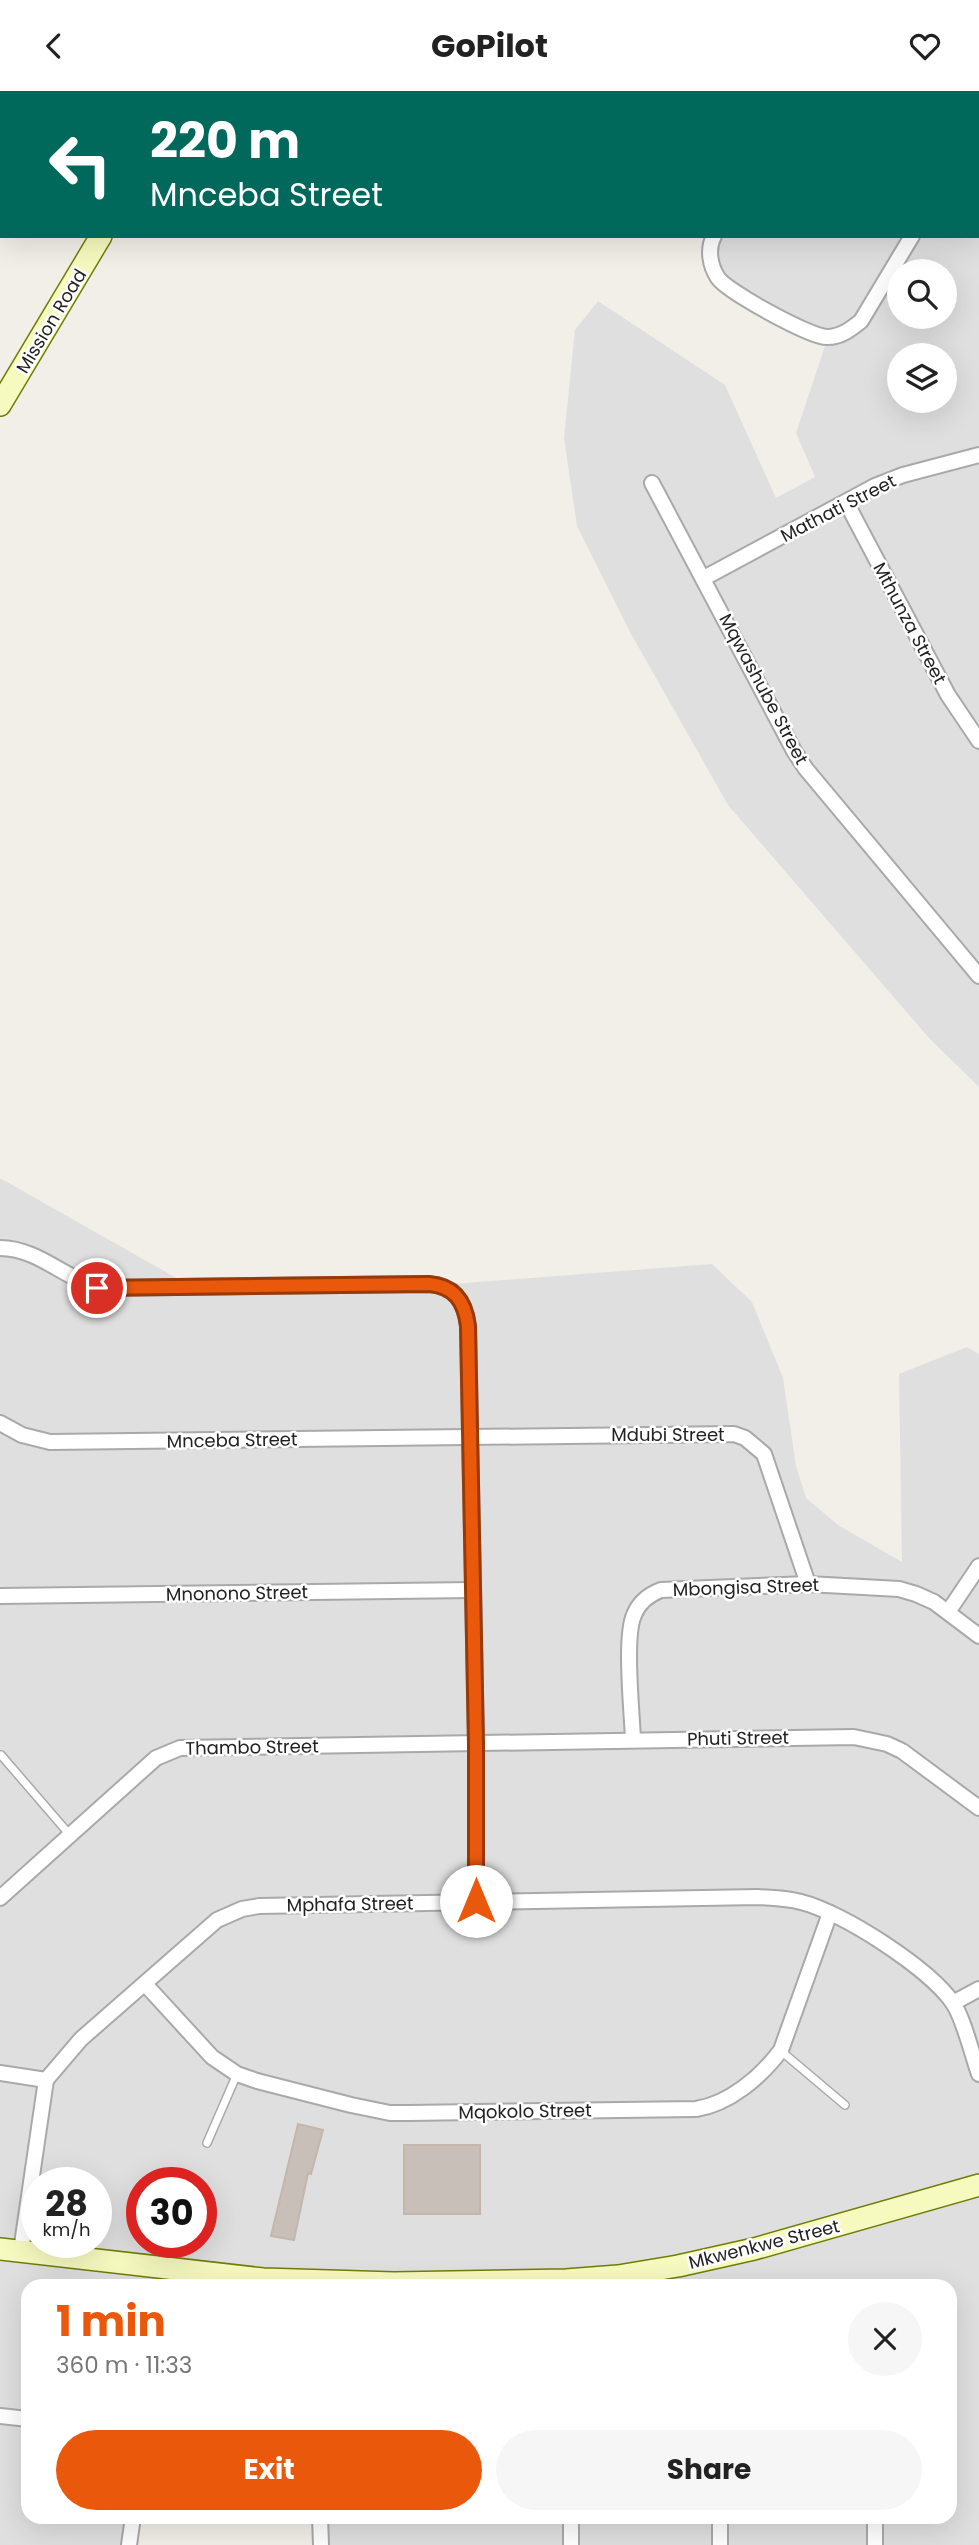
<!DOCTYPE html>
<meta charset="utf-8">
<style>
:root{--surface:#fff;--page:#f6f6f6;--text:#222;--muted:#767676;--accent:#ea580c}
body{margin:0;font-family:Poppins,sans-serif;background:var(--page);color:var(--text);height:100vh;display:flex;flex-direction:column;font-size:26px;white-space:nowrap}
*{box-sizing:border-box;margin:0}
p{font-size:23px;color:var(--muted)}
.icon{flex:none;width:38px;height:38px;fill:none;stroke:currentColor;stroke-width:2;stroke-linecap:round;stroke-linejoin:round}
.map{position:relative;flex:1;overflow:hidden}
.sheet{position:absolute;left:21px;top:2188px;width:936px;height:245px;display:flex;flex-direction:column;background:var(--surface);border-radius:21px;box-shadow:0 7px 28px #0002}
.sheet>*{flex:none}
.hud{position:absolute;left:0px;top:0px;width:980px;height:147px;box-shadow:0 7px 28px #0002;background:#00695c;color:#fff;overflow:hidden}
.tools{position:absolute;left:887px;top:168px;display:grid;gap:14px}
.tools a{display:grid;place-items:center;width:70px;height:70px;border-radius:50%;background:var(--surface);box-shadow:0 7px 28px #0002;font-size:35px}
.speed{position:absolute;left:21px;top:2076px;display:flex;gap:14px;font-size:35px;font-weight:700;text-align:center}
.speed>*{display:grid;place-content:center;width:91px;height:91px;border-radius:50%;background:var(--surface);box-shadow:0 7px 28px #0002;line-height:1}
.speed small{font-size:18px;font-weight:400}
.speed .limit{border:10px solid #d22;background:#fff;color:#111}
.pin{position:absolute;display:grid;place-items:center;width:60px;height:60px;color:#fff;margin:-30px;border:4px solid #fff;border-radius:50%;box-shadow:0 2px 7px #0007}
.me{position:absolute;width:77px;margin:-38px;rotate:0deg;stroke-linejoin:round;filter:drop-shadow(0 0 5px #0008)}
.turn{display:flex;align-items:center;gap:24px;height:147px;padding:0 35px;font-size:32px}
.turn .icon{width:91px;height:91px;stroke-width:2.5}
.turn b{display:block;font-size:49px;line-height:60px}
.round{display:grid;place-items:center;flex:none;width:74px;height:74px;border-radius:37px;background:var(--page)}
.head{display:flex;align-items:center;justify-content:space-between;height:119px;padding:0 35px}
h1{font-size:42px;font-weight:700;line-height:52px;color:var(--accent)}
.button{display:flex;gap:14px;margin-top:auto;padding:14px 35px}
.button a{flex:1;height:80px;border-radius:42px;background:var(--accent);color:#fff;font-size:28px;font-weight:700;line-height:80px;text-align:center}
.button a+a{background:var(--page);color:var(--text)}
header{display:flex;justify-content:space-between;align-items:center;height:91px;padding:0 35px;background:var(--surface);font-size:32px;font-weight:700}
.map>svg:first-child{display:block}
</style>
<header><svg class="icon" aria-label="back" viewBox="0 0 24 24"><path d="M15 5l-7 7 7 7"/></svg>GoPilot<svg class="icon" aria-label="heart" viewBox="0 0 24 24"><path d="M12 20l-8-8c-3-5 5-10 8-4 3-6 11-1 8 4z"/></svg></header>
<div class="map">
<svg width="979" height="2454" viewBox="0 0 979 2454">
<rect width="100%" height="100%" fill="#f2efe9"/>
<!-- residential -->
<g fill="#e0dfdf" fill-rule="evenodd">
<path d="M 781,0 L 979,0 L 979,996 L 929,947 L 728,714 L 630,541 L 577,435 L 564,347 L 575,239 L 598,210 L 725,294 L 776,407 L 815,386 L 796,342 L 828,246 L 717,185 L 714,145 L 978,145 L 978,2 ZM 900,180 L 945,180 L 945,226 L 900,226 ZM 900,264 L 945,264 L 945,310 L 900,310 Z"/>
<path d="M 0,1087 L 194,1197 L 440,1194 L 712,1173 L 752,1211 L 783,1287 L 796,1375 L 806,1407 L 838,1434 L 902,1471 L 899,1283 L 967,1256 L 979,1263 L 979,2454 L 321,2454 L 320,2426 L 950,2426 L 950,2194 L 28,2194 L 28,2426 L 133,2426 L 135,2454 L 0,2454 ZM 37,2091 L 96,2091 L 96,2151 L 37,2151 ZM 142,2091 L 201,2091 L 201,2151 L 142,2151 Z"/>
</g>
<!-- building -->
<g fill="#c7bfb8" stroke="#c4b6ab" stroke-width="2">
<path d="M 298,2033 L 323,2039 L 311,2083 L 308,2082 L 294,2149 L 271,2145 Z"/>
<rect x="404" y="2054" width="76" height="69"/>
</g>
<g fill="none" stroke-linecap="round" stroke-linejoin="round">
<!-- lane casing -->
<g stroke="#a9a9a9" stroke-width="10">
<g id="lane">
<path d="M 1,1664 L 70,1744"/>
<path d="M 781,1960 L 845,2014"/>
<path d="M 207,2052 L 237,1983"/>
</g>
</g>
<!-- street casing -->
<g stroke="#a9a9a9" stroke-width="18">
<g id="street">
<path d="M 134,0 L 137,2"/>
<path d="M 68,2 L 69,0"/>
<path d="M 808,2 L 812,0"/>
<path d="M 0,36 L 2,36"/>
<path d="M 978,107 L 979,107"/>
<path d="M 714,145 C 707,158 710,175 718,187 C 728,201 810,246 827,246 C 841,246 851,238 861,230 L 912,145"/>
<path d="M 652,392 L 794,660 L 806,678 L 979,885"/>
<path d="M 846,411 L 948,604 L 979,650"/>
<path d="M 704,487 L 875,395 L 903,384 L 979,364"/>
<path d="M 0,1157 C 36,1157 64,1186 97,1197 L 429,1193 C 455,1195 465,1211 468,1235 L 476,1653 L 476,1810"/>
<path d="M 0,1332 L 22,1344 L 50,1351 L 734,1343 L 745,1347 L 764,1363 L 808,1493"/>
<path d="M 0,1505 L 473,1499"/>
<path d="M 948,1521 L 979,1475"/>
<path d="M 633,1649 C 632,1621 624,1546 634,1524 C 639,1511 648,1504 661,1499 L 808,1493 L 899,1498 L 916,1503 L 934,1511 L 979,1545"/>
<path d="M 0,1807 L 156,1667 L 180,1657 L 854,1646 L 887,1653 L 902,1660 L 979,1717"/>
<path d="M 145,1893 L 212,1966 L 237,1983 L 257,1990 L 351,2014 L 390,2022 L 409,2022 L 696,2018 C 729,2013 761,1986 781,1959 L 830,1822"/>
<path d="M 953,1912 L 979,1898"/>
<path d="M 0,1982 L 46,1989"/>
<path d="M 21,2160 L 46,1989 L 81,1948 L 217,1829 L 242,1818 L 259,1815 L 758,1806 C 773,1807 787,1807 801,1811 C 842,1821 929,1877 953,1912 C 964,1928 972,1964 979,1983"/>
<path d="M 0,2325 L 28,2328"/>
<path d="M 320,2426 L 321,2454"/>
<path d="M 571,2426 L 571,2454"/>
<path d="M 720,2426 L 720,2454"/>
<path d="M 875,2426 L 875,2454"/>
<path d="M 129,2454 L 133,2426"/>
</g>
</g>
<!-- secondary casing -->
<g stroke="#707d05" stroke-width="24">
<g id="secondary">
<path d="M 187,2 L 189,0"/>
<path d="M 0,314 L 101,145"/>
<path d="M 0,2158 L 263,2188 L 394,2192 L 566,2189 L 618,2185 L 678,2175 L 754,2158 L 979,2094"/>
</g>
</g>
<!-- lane -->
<use href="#lane" stroke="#fff" stroke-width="7"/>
<!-- street -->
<use href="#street" stroke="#fff" stroke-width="14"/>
<!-- secondary -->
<use href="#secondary" stroke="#f7fabf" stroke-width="21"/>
</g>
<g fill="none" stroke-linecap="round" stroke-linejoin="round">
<!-- route casing -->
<g stroke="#983908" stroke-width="18">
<path id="route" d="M 97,1197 L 429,1193 C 455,1195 465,1211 468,1235 L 476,1653 L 476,1810"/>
</g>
<!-- route -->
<use href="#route" stroke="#ea580c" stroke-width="12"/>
</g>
<g text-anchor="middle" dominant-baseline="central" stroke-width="5" stroke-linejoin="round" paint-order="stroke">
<!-- street labels -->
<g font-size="18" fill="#222" stroke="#fff">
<text transform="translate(51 230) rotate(-59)">Mission Road</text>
<text transform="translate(838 417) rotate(-27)">Mathati Street</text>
<text transform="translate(910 532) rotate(62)">Mthunza Street</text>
<text transform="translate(764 598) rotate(62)">Mqwashube Street</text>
<text x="668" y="1343">Mdubi Street</text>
<text transform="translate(232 1349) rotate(-1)">Mnceba Street</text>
<text transform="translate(746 1496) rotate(-2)">Mbongisa Street</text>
<text transform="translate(237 1502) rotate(-1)">Mnonono Street</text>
<text transform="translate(738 1647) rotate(-1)">Phuti Street</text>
<text transform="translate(252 1656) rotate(-1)">Thambo Street</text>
<text transform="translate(350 1813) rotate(-1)">Mphafa Street</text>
<text transform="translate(525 2020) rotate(-1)">Mqokolo Street</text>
<text transform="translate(764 2153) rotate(-14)">Mkwenkwe Street</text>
</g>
</g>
</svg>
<div class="tools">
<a><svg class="icon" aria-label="search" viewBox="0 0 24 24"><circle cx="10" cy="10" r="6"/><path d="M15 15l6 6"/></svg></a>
<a><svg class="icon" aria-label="layers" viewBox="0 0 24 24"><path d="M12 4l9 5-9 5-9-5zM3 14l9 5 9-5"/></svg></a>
</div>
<div class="speed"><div>28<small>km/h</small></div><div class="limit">30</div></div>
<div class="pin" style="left:97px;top:1197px;background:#d93025"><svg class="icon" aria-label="arrive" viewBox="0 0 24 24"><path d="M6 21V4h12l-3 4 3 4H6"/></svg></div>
<svg class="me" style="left:476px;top:1810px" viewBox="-20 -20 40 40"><circle r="19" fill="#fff"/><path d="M0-13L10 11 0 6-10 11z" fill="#ea580c"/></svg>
<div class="hud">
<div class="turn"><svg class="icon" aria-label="left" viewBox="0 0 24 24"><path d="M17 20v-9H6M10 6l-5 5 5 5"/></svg><div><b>220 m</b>Mnceba Street</div></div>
</div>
<section class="sheet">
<div class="head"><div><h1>1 min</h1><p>360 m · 11:33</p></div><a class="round"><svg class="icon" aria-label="close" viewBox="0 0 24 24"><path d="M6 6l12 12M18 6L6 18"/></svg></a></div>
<div class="button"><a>Exit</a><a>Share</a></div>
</section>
</div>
